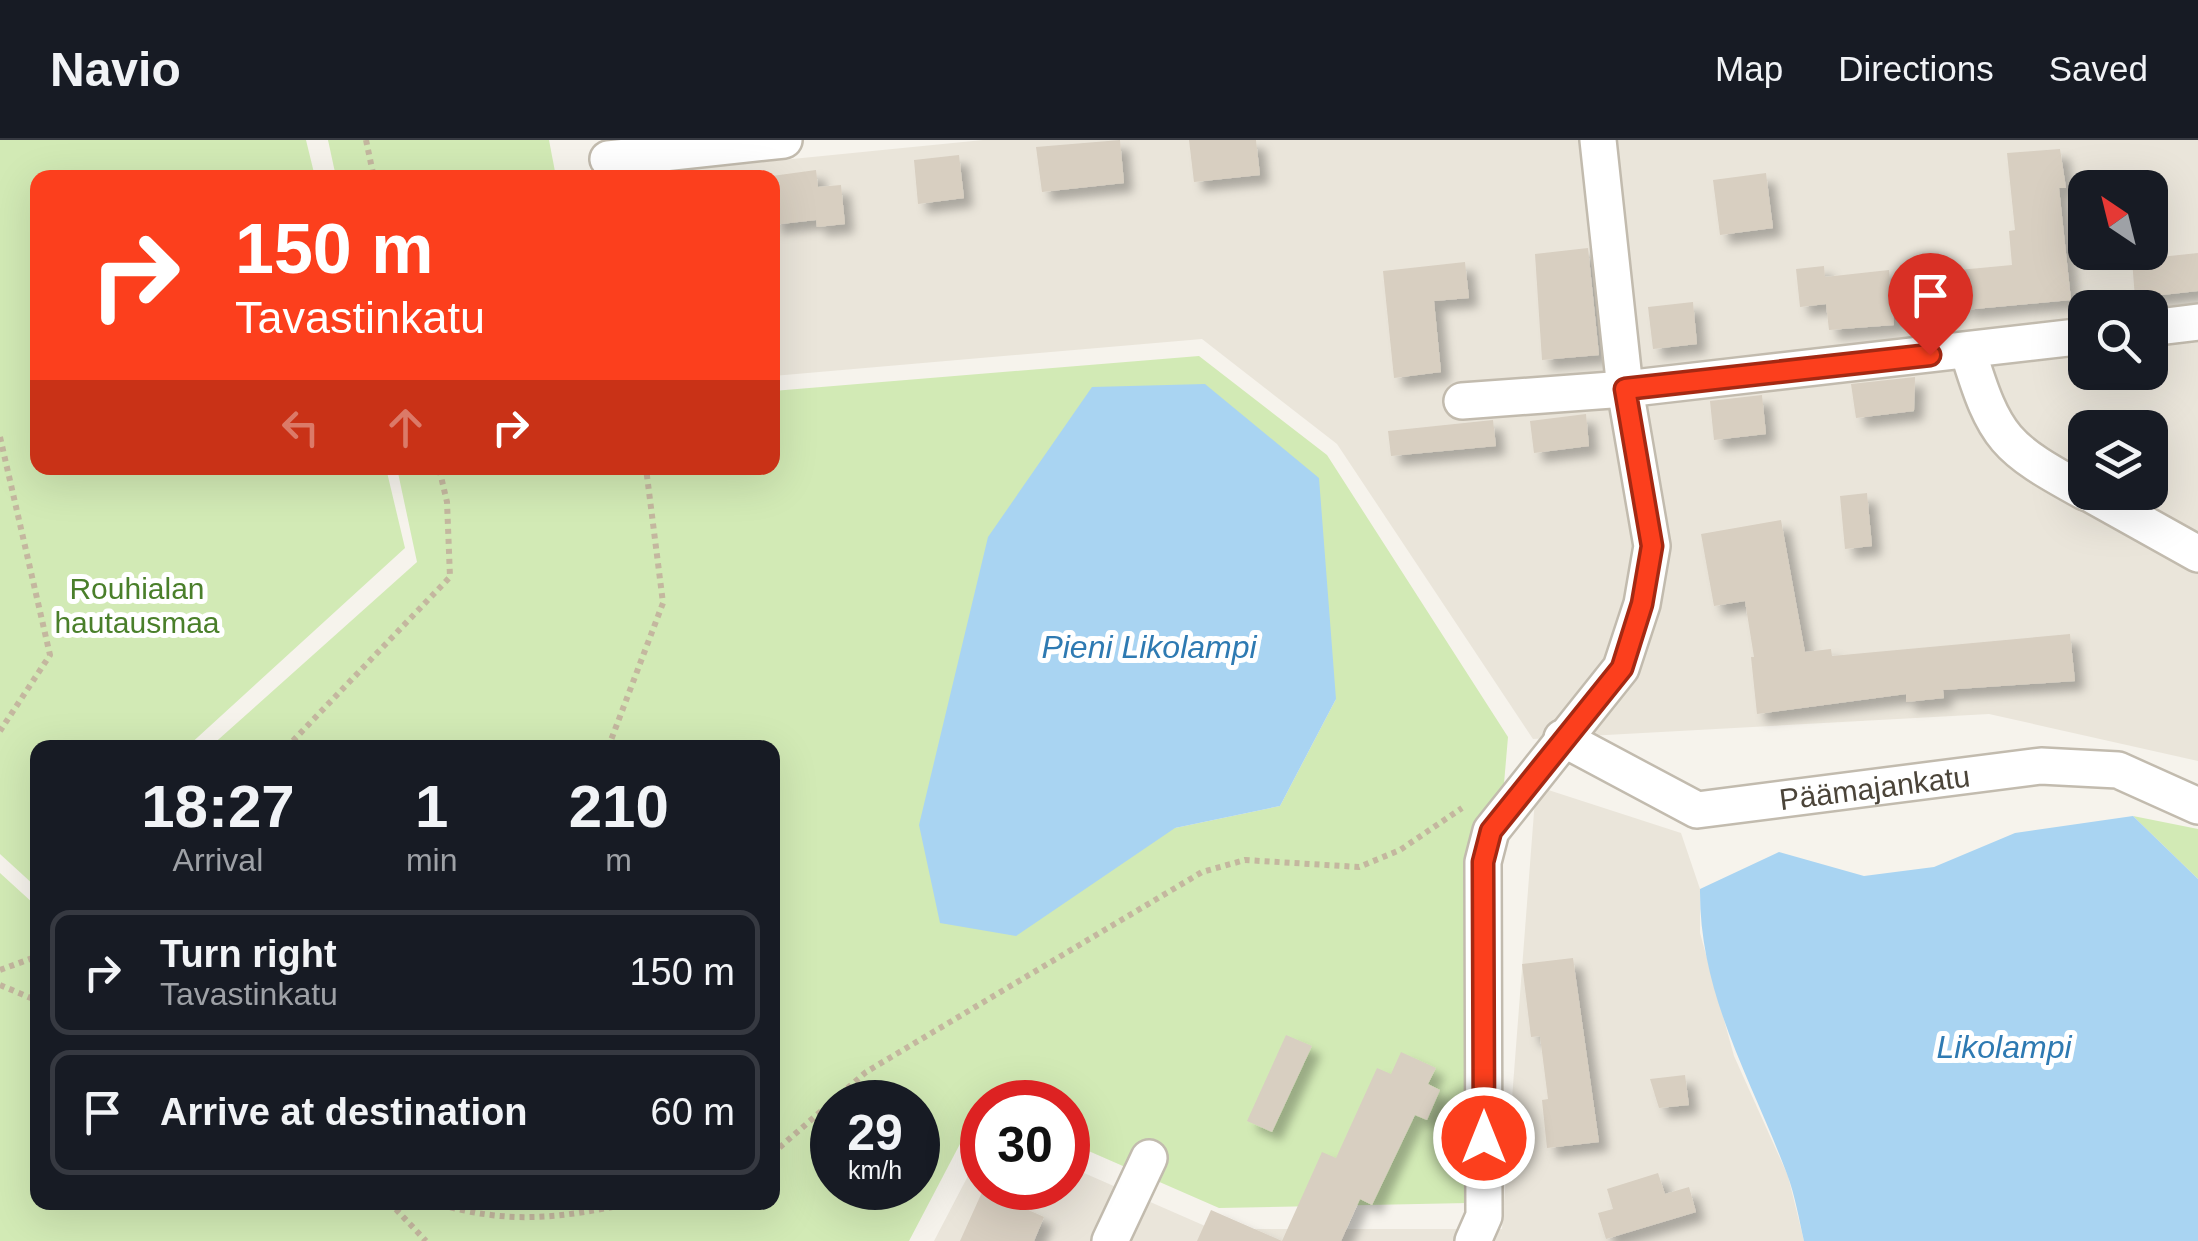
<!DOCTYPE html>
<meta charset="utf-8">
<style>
:root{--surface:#171b24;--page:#20242c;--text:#f1f3f6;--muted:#9ea1a6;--line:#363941}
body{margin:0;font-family:Arial,sans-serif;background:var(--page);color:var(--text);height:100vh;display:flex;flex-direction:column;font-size:38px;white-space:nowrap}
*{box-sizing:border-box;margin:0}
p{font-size:32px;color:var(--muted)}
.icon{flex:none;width:55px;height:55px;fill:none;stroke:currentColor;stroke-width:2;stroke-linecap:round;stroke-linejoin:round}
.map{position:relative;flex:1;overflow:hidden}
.details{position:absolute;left:30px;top:600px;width:750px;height:470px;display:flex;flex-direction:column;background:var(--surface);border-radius:20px;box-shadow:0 10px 40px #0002}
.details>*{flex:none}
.guide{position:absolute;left:30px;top:30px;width:750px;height:305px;border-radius:20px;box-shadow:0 10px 40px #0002;background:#fc3f1d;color:#fff;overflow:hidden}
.needle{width:65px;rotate:325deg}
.controls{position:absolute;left:2068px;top:30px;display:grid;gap:20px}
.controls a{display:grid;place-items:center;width:100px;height:100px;border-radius:20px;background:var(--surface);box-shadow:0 10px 40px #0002;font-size:50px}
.speed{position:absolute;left:810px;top:940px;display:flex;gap:20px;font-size:50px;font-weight:700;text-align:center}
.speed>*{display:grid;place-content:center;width:130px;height:130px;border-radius:50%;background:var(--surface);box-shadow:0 10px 40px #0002;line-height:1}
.speed small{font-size:25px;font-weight:400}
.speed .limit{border:15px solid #d22;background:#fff;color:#111}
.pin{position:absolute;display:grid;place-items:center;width:85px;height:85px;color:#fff;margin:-102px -42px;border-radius:50% 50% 50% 0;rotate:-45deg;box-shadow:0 0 10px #0007}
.pin .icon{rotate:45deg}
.me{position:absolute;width:110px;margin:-55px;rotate:0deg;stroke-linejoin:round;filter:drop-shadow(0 0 8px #0008)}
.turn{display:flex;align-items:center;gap:35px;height:210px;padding:0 40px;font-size:45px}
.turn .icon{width:130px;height:130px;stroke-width:2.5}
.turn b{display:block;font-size:70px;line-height:85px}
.lanes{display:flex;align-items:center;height:95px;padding:0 40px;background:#0003;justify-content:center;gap:50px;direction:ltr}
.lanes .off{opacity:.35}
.eta{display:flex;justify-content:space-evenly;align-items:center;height:170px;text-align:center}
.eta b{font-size:60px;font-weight:700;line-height:70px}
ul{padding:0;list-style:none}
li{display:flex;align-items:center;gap:30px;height:125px;margin:0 20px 15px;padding:0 20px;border:5px solid var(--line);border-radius:20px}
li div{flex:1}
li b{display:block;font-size:38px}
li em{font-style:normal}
header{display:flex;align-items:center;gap:60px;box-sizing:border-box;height:140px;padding:0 50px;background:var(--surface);border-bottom:2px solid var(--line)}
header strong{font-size:48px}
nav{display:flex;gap:55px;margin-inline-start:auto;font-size:35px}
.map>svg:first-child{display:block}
</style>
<header>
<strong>Navio</strong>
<nav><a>Map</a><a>Directions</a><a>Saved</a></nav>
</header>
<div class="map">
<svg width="2198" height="1101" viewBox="0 0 2198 1101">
<defs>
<filter id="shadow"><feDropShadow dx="9" dy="9" stdDeviation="5" flood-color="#0004"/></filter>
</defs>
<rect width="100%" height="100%" fill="#f6f3ec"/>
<!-- residential -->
<g fill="#eae5da" fill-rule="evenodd">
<path d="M 983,0 L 2198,0 L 2198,621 L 1989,574 L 1533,599 L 1337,304 L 1202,199 L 773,236 L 772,38 L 603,38 ZM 2085,48 L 2150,48 L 2150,112 L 2085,112 ZM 2085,168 L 2150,168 L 2150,232 L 2085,232 ZM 2085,288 L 2150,288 L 2150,352 L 2085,352 Z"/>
<path d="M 1536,646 L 1681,693 L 1700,749 L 1700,793 L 1734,916 L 1788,1036 L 1804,1101 L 934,1101 L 982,1009 L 982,1048 L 1068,1048 L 1068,1026 L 1212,1089 L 1502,1089 Z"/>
</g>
<!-- green -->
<g fill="#d2eab5" fill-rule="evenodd">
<path d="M 0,0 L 306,0 L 315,37 L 38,38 L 38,328 L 386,328 L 405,408 L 187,607 L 38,608 L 35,746 L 0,714 Z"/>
<path d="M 328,0 L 549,0 L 556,37 L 336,37 Z"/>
<path d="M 1199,216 L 1327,315 L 1508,597 L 1468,1063 L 1219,1068 L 1068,1002 L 1068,962 L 982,962 L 909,1101 L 0,1101 L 0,733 L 34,764 L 37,762 L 38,1062 L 772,1062 L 772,608 L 210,607 L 417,422 L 397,328 L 772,328 L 773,251 ZM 1336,559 L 1280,666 L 1175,688 ZM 832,962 L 918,962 L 918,1048 L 832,1048 Z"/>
<path d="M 2133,676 L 2198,689 L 2198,739 Z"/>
</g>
<!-- water -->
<g fill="#a9d4f2">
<path d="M 1205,244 L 1319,338 L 1336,559 L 1280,666 L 1175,688 L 1016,796 L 940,783 L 919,685 L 988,397 L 1092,247 Z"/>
<path d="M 2133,676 L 2198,739 L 2198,1101 L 1804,1101 C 1799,1079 1795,1055 1787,1034 C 1751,938 1699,855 1700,749 L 1779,712 L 1864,736 L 1934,727 L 2015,693 Z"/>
</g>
<!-- building -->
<g fill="#d8cfc1" filter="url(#shadow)">
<path d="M 1120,0 L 1124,43 L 1042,52 L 1036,7 Z"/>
<path d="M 1189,0 L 1256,0 L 1260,35 L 1194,42 Z"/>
<path d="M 2060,9 L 2066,48 L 2059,48 L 2071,160 L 1964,170 L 1959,130 L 2012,125 L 2009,91 L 2015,90 L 2007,13 Z"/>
<path d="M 959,15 L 964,58 L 918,64 L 914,20 Z"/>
<path d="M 816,30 L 818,47 L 841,45 L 845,84 L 817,87 L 816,80 L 772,85 L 772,36 Z"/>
<path d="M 1766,33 L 1773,88 L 1720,95 L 1713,40 Z"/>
<path d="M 1588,108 L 1599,215 L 1542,220 L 1535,114 Z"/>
<path d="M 2198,113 L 2198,151 L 2135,158 L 2132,120 Z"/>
<path d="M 1465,122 L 1469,158 L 1434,161 L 1441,232 L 1394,238 L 1383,131 Z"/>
<path d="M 1824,126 L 1825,137 L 1889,130 L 1894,185 L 1829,190 L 1826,164 L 1800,167 L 1796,129 Z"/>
<path d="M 1693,162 L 1697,204 L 1653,209 L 1648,167 Z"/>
<path d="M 1915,237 L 1914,271 L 1856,278 L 1851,244 Z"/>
<path d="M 1762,255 L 1766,294 L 1714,300 L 1710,261 Z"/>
<path d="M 1586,274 L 1589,306 L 1534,313 L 1530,281 Z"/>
<path d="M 1493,280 L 1496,306 L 1391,316 L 1388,291 Z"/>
<path d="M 1867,353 L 1872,406 L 1845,409 L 1840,356 Z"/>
<path d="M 1781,380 L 1805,512 L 1831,509 L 1832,516 L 2070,494 L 2075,541 L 1943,550 L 1944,558 L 1906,562 L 1906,554 L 1757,574 L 1751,517 L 1754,517 L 1745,461 L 1714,466 L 1701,394 Z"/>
<path d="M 1573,818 L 1599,1002 L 1547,1008 L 1542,960 L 1548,959 L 1540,896 L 1531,897 L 1522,824 Z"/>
<path d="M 1286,895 L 1312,906 L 1272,992 L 1247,981 Z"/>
<path d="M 1401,912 L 1436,928 L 1428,944 L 1440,950 L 1427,980 L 1415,975 L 1372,1065 L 1360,1059 L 1341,1101 L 1282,1101 L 1322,1012 L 1336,1018 L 1377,928 L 1391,934 Z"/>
<path d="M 1685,935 L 1689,965 L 1659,968 L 1650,939 Z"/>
<path d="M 1658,1033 L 1665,1054 L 1689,1047 L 1696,1072 L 1606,1099 L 1598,1073 L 1613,1069 L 1607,1049 Z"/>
<path d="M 983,1050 L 1044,1077 L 1034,1101 L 960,1101 Z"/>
<path d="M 1211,1070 L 1282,1101 L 1197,1101 Z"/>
</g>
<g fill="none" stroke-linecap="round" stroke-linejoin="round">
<!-- minor casing -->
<g stroke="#c2bbae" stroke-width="40">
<g id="minor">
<path d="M 608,19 L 784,0"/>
<path d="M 2150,188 L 2198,182"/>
<path d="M 1968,211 C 1995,300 2005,308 2085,352"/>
<path d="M 1462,261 L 1625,249 L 2085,196"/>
<path d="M 2087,352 L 2198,414"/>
<path id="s1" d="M 1562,598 L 1697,670 L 2041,626 L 2118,630 L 2198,666"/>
<path d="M 1110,1101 L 1149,1018"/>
<path d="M 1473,1101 L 1484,1076 L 1483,722 L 1491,691 L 1621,528 L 1642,464 L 1652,406 L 1625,249 L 1598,0"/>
</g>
</g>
<!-- path -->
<g stroke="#c4b79f" stroke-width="6" stroke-dasharray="5 5" stroke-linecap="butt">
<path d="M 366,0 L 374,38"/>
<path d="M 0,297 L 50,515 L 0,591"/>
<path d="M 286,608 L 450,437 L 447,362 L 439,328"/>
<path d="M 608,608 L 663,463 L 646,328"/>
<path d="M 0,830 L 38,816"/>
<path d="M 0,845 L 38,861"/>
<path d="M 772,1014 L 866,932 L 1202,732 L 1245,720 L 1359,727 L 1400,710 L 1462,668"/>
<path d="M 389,1062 L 426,1101"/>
<path d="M 431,1062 C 512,1086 558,1078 638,1062"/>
</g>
<!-- minor -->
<use href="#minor" stroke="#fff" stroke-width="35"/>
</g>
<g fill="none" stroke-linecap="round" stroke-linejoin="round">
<!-- route casing -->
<g stroke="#a42913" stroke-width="25">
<path id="route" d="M 1484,998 L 1483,722 L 1491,691 L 1622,528 L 1642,464 L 1652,406 L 1625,249 L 1930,215"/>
</g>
<!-- route -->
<use href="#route" stroke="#fc3f1d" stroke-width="18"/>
</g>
<g text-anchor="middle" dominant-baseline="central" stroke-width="10" stroke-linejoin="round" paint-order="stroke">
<!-- park labels -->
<g font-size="30" fill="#4a7f2a" stroke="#fff">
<text x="137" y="448">Rouhialan<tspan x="137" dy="34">hautausmaa</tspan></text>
</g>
<!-- street labels -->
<g font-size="30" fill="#4b4439" stroke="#fff">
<text stroke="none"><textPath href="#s1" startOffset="332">Päämajankatu</textPath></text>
</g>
<!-- water labels -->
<g font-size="32" font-style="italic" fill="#2e7ab2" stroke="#fff">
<text x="1149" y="507">Pieni Likolampi</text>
<text x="2004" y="907">Likolampi</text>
</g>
</g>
</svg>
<div class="controls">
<a><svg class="needle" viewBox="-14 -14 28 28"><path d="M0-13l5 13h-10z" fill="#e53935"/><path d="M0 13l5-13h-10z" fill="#9ea1a6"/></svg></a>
<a><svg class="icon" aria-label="search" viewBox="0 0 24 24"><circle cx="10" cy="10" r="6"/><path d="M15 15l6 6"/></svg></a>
<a><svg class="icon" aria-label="layers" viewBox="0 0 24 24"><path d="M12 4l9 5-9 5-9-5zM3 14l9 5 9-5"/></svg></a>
</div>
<div class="speed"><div>29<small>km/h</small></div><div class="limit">30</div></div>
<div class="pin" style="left:1930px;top:215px;background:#d93025"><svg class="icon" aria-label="arrive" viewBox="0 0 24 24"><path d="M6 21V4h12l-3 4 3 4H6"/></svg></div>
<svg class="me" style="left:1484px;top:998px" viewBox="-20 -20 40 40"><circle r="17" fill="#fc3f1d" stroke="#fff" stroke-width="3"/><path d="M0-11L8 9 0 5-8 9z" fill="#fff"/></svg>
<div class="guide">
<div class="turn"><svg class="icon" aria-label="right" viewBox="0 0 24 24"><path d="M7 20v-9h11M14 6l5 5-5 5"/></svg><div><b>150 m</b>Tavastinkatu</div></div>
<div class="lanes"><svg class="icon off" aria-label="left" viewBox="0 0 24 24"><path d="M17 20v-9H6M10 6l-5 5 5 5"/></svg><svg class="icon off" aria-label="ahead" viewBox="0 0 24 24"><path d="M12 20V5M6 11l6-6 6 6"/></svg><svg class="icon" aria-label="right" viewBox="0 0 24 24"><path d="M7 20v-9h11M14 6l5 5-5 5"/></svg></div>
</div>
<section class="details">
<div class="eta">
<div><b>18:27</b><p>Arrival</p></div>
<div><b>1</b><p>min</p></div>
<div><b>210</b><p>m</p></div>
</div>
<ul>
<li><svg class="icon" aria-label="right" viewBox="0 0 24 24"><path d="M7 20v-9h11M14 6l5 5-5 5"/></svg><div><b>Turn right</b><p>Tavastinkatu</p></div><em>150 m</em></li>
<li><svg class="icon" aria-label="arrive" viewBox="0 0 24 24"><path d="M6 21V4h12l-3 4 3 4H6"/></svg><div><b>Arrive at destination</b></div><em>60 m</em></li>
</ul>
</section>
</div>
